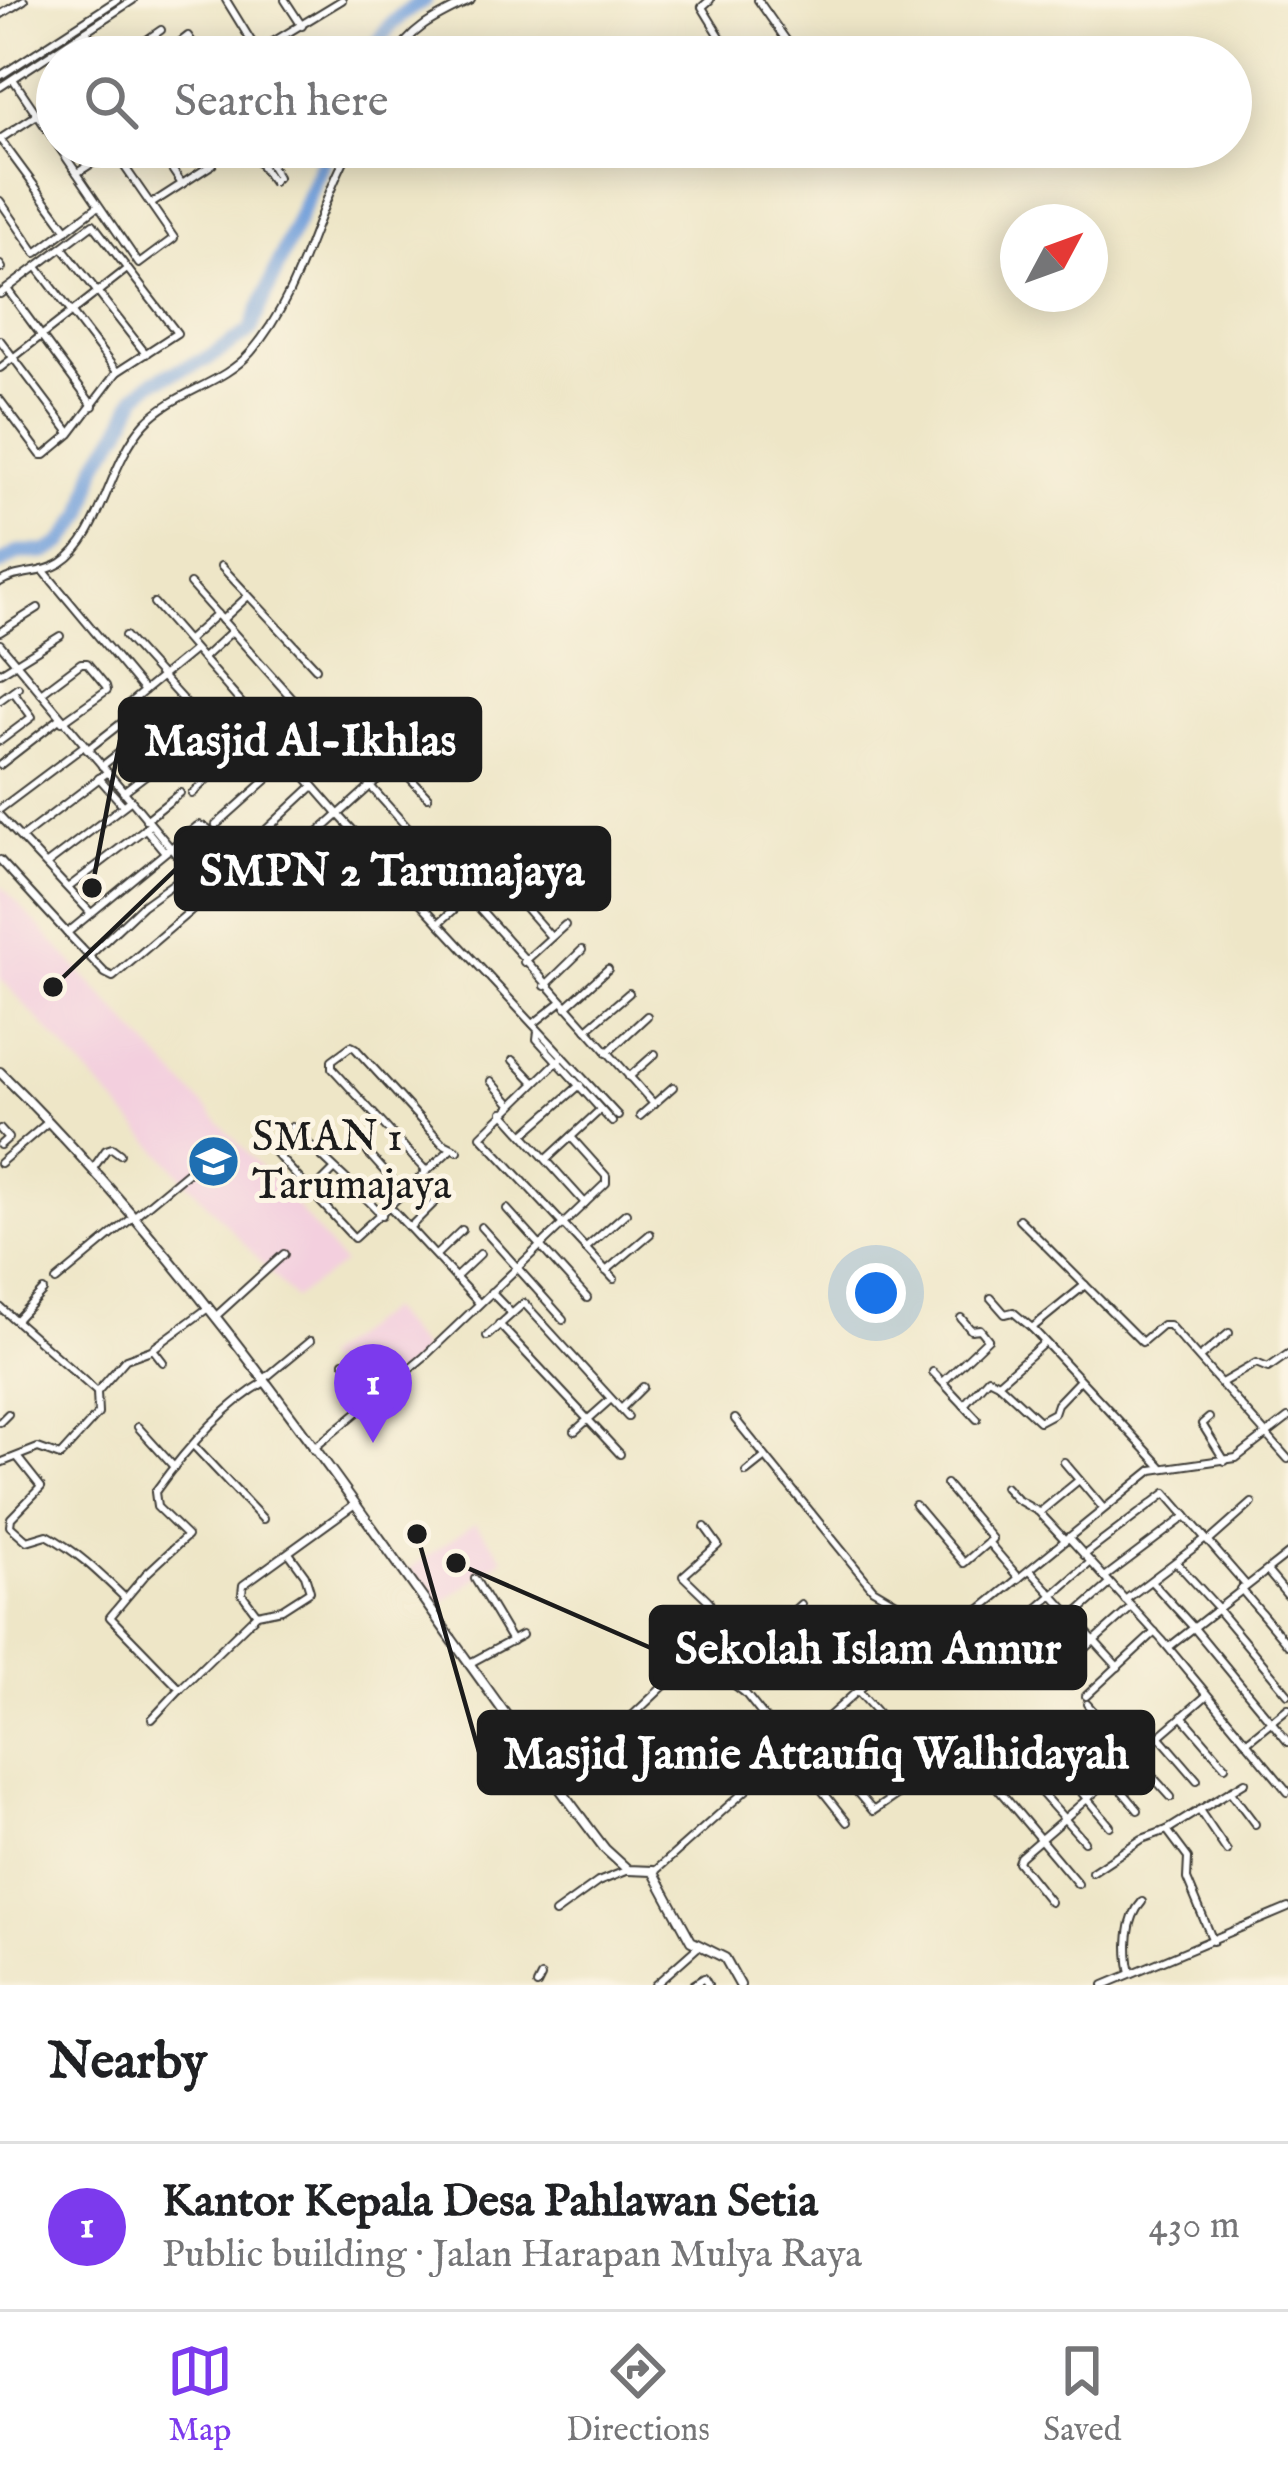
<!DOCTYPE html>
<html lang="en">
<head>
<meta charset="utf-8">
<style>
  :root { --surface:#fff; --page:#f2f2f2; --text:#202124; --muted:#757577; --line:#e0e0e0; --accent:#7c3aed }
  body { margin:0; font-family:"IM FELL English",serif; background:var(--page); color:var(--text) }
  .compass { position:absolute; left:1000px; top:204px; width:108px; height:108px; border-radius:50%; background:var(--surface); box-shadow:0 6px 30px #0003; rotate:49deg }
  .you { position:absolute; left:876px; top:1293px; width:42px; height:42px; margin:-30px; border:9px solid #fff; border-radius:50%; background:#1a73e8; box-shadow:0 0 0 18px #1a73e833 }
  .badge { display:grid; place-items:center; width:78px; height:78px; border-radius:50%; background:var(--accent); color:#fff; font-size:39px; font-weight:700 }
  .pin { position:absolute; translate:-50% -99px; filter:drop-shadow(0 3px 6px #0008) }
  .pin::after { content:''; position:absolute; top:63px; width:42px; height:36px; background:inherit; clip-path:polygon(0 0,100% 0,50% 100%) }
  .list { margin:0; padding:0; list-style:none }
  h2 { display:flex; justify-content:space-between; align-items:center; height:156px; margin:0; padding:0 48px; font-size:51px }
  h2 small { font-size:39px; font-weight:400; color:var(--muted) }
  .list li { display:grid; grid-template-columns:78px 1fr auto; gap:36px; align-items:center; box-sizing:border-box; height:168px; padding:0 48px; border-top:3px solid var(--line) }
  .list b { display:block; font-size:45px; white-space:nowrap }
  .list p { margin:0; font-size:39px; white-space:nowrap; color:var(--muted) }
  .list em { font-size:39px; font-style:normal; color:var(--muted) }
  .icon { flex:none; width:66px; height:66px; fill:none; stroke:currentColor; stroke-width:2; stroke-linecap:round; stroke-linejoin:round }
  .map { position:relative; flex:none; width:1288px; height:1985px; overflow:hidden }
  .search { position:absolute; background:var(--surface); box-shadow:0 6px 30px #0003; left:36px; right:36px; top:36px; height:132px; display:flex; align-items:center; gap:30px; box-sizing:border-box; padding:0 42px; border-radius:66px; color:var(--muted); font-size:45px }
  .sheet { height:324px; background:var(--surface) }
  nav { display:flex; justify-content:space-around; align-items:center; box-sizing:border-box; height:168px; border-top:3px solid var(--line); background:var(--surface); font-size:33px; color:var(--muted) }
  nav a { display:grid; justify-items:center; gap:6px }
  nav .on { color:var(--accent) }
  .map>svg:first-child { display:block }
  .built { fill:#f3cfde }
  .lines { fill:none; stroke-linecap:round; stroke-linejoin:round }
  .river { stroke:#719fda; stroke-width:15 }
  .minor-casing { stroke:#3c3a36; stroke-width:10 }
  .tertiary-casing { stroke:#3c3a36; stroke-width:12 }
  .minor { stroke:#fff; stroke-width:6 }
  .tertiary { stroke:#fff; stroke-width:8 }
  .labels { text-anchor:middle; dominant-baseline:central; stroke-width:10; stroke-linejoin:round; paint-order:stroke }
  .poi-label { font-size:42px; fill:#1c1c1c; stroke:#fcf5e5; text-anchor:start }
  .leader { fill:none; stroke:#1c1c1c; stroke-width:4.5 }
  .callout-dot { fill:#1c1c1c; stroke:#fcf5e5; stroke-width:4.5 }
  .callout { fill:#1c1c1c; stroke:#1c1c1c; stroke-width:4.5 }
  .callout-label { font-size:45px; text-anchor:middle; font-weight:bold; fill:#fff }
</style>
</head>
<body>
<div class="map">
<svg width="1288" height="1985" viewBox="0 0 1288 1985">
  <rect width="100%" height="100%" fill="#fcf5e5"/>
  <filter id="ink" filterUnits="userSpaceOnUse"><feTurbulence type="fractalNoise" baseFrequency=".00833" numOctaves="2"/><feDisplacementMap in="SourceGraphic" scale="24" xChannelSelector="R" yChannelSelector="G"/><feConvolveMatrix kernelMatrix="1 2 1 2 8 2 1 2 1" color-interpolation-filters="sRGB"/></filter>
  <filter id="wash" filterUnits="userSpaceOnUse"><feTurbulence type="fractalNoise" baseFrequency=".004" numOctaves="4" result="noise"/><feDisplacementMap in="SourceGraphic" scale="48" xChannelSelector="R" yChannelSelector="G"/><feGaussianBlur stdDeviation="2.7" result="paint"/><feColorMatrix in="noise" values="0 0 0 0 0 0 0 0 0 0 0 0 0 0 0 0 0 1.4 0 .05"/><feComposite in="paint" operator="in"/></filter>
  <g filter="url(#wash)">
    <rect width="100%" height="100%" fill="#eee6c7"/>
    <g class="built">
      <polygon points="0,884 298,1208 343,1264 294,1298 0,978"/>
      <polygon points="388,1309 425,1353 359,1407 321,1358"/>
      <polygon points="475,1523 504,1558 437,1607 409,1569"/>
    </g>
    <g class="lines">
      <g class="river">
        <path d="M370 57C384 29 398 15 425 0"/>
        <polyline points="0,564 19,552 46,552 62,543 84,514 97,464 120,431 137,395 154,381 209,358 250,331 329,147"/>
      </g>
    </g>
  </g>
  <g filter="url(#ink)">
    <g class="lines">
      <defs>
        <g id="minor">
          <polyline points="226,0 261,57"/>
          <polyline points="285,0 302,26"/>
          <polyline points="710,0 702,7 729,51"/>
          <polyline points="758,0 798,57"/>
          <polyline points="0,15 24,0"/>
          <polyline points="86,31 103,57"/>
          <polyline points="138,47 144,57"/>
          <polyline points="122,57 161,30"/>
          <polyline points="189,57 179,43 188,36 202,57"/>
          <polyline points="248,57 342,0"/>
          <polyline points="308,57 323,47"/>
          <path d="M396 57C410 27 442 15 471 0"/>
          <polyline points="0,76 117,0"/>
          <polyline points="13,79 57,144"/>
          <polyline points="0,87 133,0"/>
          <polyline points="0,139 67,230"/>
          <polyline points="0,139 57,102"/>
          <polyline points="59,147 139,264 174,238 111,147"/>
          <polyline points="157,147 182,184"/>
          <polyline points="248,147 273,182 278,177 259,147"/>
          <polyline points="77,173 117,147"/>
          <polyline points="0,201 36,253 98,206"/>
          <polyline points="151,204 213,164 201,147"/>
          <polyline points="63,248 146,354"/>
          <polyline points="0,265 2,268"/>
          <polyline points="37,267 117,372"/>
          <polyline points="7,289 93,406"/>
          <polyline points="0,294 93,224 177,333 117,372 70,434 45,455 41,455 0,400"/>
          <polyline points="0,340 70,433"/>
          <polyline points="0,368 127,269"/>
          <polyline points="221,566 316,668"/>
          <polyline points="43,570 144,691"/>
          <path d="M0 582C19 570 42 575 61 563 102 537 108 463 145 423 175 391 222 385 251 352 302 293 314 214 351 147"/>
          <polyline points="190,584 654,1104"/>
          <polyline points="154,603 337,813 618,1116"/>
          <polyline points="222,620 248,596"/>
          <polyline points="0,632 38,608"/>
          <polyline points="125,636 190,708"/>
          <polyline points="188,640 217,614"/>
          <path d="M0 644C66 723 134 802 199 883L210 882 232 862 207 828 199 825 196 827 171 848 167 851 67 933 0 860"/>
          <polyline points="203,658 231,632"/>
          <polyline points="0,673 60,636"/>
          <polyline points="41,693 81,663 87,663 106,686 107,690 62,722"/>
          <polyline points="135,699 205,780"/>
          <polyline points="0,700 18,687"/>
          <polyline points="127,705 194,650"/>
          <polyline points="0,741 32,717 13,691"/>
          <polyline points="87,750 124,721"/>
          <polyline points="0,765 58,720"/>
          <polyline points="102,766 138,738 160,764 123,792"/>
          <polyline points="168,767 182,754"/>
          <polyline points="99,778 123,805"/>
          <polyline points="192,794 219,767"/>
          <polyline points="0,809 84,746"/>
          <polyline points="0,816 90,912"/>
          <polyline points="146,820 180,793"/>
          <polyline points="216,825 319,733"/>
          <polyline points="145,828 165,852"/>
          <polyline points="265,831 331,902 340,899 381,861"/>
          <polyline points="22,837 105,774"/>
          <polyline points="310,840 353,888"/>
          <polyline points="238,856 313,786"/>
          <polyline points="290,858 396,763 428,797"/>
          <polyline points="47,864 130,801"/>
          <polyline points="495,873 551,937"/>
          <polyline points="69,887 150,825"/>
          <polyline points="439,923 507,862"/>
          <polyline points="67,933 105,973 113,977 201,902 201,895 190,880 181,878 142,906 89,956"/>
          <polyline points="524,962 565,925"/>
          <polyline points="545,986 582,950"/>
          <polyline points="566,1007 608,969"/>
          <polyline points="533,1024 561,1002"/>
          <polyline points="587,1029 629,993"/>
          <polyline points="538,1031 537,1039 612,1122"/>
          <polyline points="607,1053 647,1016"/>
          <polyline points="563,1056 481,1136 614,1279"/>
          <polyline points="513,1060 534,1082"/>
          <polyline points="629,1077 655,1054"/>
          <polyline points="491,1081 511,1104"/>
          <polyline points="503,1112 585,1203"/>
          <polyline points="640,1116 673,1087"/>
          <path d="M292 1127C322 1159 353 1183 382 1215"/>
          <polyline points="0,1129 8,1138 0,1145"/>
          <polyline points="255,1131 354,1238 450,1150"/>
          <polyline points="524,1134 580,1085"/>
          <polyline points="368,1153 404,1193"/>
          <polyline points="548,1158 600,1110"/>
          <polyline points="0,1163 47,1123"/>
          <polyline points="94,1167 106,1150 112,1148 120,1154"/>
          <polyline points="426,1171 332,1068 332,1060 351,1046 355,1048 442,1143 458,1151"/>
          <polyline points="311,1193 333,1171"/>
          <polyline points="390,1207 479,1303"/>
          <polyline points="507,1209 587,1298"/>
          <polyline points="1019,1219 1142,1342 1162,1325 1169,1325 1288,1459"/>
          <polyline points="410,1227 436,1201"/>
          <polyline points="481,1227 563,1319"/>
          <polyline points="585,1249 626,1213"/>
          <polyline points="436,1255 462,1230"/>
          <polyline points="606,1271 650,1234"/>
          <polyline points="457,1276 480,1254"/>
          <polyline points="56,1281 213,1151"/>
          <polyline points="491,1292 511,1313"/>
          <polyline points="991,1298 1005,1314 1013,1312 1032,1328 1161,1466"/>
          <polyline points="0,1307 97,1392"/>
          <polyline points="215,1317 284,1254"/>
          <polyline points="16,1320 43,1291"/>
          <polyline points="499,1324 620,1454"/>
          <polyline points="1032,1328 1085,1285"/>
          <polyline points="487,1336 524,1303 628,1417"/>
          <polyline points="1044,1343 998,1383 1039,1421 1054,1413 1057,1404 1079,1381"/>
          <polyline points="153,1349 163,1362"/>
          <polyline points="1199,1358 1229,1333"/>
          <polyline points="344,1362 373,1398"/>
          <polyline points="933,1372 964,1405 988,1378 998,1383"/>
          <polyline points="263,1380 310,1341"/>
          <path d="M265 1382C223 1406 183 1453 155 1492L157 1507 187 1536 146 1574 110 1617 180 1689 257 1614 242 1594 243 1585 355 1504"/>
          <polyline points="943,1382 988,1339 980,1329 971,1330 961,1318"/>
          <polyline points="1223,1382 1256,1363 1268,1368 1288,1354"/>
          <polyline points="964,1405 977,1419"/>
          <polyline points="621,1409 643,1387"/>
          <polyline points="1209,1418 1202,1424 1225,1461"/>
          <polyline points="735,1419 873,1589 895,1602 930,1645"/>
          <polyline points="0,1422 8,1414"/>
          <polyline points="138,1427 174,1467"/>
          <polyline points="575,1431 611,1399"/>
          <polyline points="194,1446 263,1519"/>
          <polyline points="313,1449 424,1357 606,1183 606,1176 571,1137"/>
          <path d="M18 1458 41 1487 11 1518 10 1526 27 1541 47 1535C78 1552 99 1573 124 1597"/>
          <polyline points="1064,1462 1103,1508"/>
          <polyline points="0,1463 38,1448 60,1456 98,1414 97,1392 126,1359 151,1350 208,1308"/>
          <polyline points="746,1472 765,1457"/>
          <polyline points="1005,1487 1016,1499 1039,1512 1065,1540"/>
          <polyline points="915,1505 964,1563 992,1539 946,1484"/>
          <polyline points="1040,1512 1079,1480"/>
          <polyline points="705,1527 718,1545 683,1576 708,1600 723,1634"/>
          <polyline points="1068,1537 1162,1640 1288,1792"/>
          <polyline points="988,1542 1019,1578"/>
          <polyline points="1208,1542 1252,1503"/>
          <polyline points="1084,1555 1166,1493 1246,1585"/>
          <polyline points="1176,1562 1218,1608"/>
          <polyline points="1030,1570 1118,1667"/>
          <polyline points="1267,1571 1288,1596"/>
          <polyline points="1105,1577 1186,1516"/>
          <polyline points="475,1579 512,1641"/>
          <polyline points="1151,1581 1194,1628 1288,1742"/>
          <polyline points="1241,1589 1288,1645"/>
          <polyline points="1125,1600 1204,1540"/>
          <polyline points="1217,1609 1288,1694"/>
          <polyline points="979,1611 1019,1655"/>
          <polyline points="257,1614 282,1609 310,1591 305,1575 289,1553"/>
          <polyline points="778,1625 801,1604"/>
          <polyline points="1018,1625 1091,1562"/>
          <polyline points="955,1630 997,1675"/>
          <polyline points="1169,1647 1288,1554"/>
          <polyline points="1036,1649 1110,1584"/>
          <polyline points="702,1652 723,1676 745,1693 847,1822"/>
          <polyline points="897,1659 912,1676"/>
          <polyline points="470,1663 522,1635"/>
          <polyline points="1059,1672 1132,1607"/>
          <polyline points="1086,1696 1155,1632"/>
          <polyline points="1087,1704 1171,1797"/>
          <polyline points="1182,1716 1225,1766"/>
          <polyline points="152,1719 180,1689"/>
          <polyline points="1065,1722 1138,1810"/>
          <polyline points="809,1736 873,1811 923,1777 929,1770 858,1691"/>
          <polyline points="1160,1737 1197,1780"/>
          <polyline points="1246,1742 1288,1708"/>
          <polyline points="1040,1743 1110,1826"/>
          <polyline points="1014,1762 1084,1841"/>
          <polyline points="929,1770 951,1732 958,1734 983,1762 1003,1748"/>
          <polyline points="993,1783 1078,1884"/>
          <polyline points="558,1786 687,1664 752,1611 770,1627 778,1625 820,1660 839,1660 863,1686"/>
          <polyline points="1230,1791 1255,1824"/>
          <polyline points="1199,1810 1227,1851"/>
          <polyline points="654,1872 888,1664 950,1634 1152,1470 1236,1458 1288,1418"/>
          <polyline points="1092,1872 1142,1839 1167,1830"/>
          <polyline points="1050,1902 1018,1862 1020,1857 1206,1696"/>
          <polyline points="555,1913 598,1882 628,1870"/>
          <polyline points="1213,1941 1187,1879 1188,1858 1167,1830 1245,1782"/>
          <path d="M1131 1973C1126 1951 1126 1919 1142 1902"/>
          <polyline points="537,1985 541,1977"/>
          <polyline points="655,1985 699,1946"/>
          <polyline points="693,1985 704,1978 708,1985"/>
          <polyline points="1104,1985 1288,1908"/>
        </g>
        <path id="tertiary" d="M0 1072C234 1303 406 1588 605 1849L628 1870 653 1871 691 1941 725 1958 740 1985"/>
      </defs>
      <use href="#minor" class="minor-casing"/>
      <use href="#tertiary" class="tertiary-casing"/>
      <use href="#minor" class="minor"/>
      <use href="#tertiary" class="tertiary"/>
    </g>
  </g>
  <defs>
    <symbol id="school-disc" viewBox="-11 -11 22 22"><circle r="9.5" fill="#1f6fb2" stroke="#fcf5e5"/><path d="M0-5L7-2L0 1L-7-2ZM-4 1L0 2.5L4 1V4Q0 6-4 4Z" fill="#fff"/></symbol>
  </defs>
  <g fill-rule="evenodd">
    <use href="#school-disc" x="184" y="1132" width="59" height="59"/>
  </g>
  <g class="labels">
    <g class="poi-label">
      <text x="252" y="1138">SMAN 1<tspan x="252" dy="48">Tarumajaya</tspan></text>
    </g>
  </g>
  <path class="leader" d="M92 888L120 740M53 987L176 869M456 1563L651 1648M417 1534L479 1752"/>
  <g class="callout-dot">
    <circle cx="92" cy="888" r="12"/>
    <circle cx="53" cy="987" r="12"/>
    <circle cx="456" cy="1563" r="12"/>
    <circle cx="417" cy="1534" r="12"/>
  </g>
  <g class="callout">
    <rect x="120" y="699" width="360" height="81" rx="12"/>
    <rect x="176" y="828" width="433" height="81" rx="12"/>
    <rect x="651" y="1607" width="434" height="81" rx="12"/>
    <rect x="479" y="1712" width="674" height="81" rx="12"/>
  </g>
  <g class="callout-label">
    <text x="300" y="755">Masjid Al-Ikhlas</text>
    <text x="392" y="885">SMPN 2 Tarumajaya</text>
    <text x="868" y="1663">Sekolah Islam Annur</text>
    <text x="816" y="1768">Masjid Jamie Attaufiq Walhidayah</text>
  </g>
</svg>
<svg class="compass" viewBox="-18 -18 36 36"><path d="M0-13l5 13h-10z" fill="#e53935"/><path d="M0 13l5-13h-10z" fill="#757577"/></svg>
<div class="you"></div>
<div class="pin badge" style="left:373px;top:1443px">1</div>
<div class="search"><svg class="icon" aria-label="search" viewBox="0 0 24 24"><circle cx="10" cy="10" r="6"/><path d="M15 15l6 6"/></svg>Search here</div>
</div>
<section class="sheet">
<h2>Nearby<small></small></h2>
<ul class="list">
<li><span class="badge">1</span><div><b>Kantor Kepala Desa Pahlawan Setia</b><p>Public building · Jalan Harapan Mulya Raya</p></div><em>430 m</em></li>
</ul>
</section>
<nav>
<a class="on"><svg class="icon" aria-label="map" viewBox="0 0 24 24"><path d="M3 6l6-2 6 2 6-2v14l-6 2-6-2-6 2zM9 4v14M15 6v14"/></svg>Map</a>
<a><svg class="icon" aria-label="directions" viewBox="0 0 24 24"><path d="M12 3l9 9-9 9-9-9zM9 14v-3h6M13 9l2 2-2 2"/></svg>Directions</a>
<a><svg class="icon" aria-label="saved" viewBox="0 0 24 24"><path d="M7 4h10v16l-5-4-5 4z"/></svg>Saved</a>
</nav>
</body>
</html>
